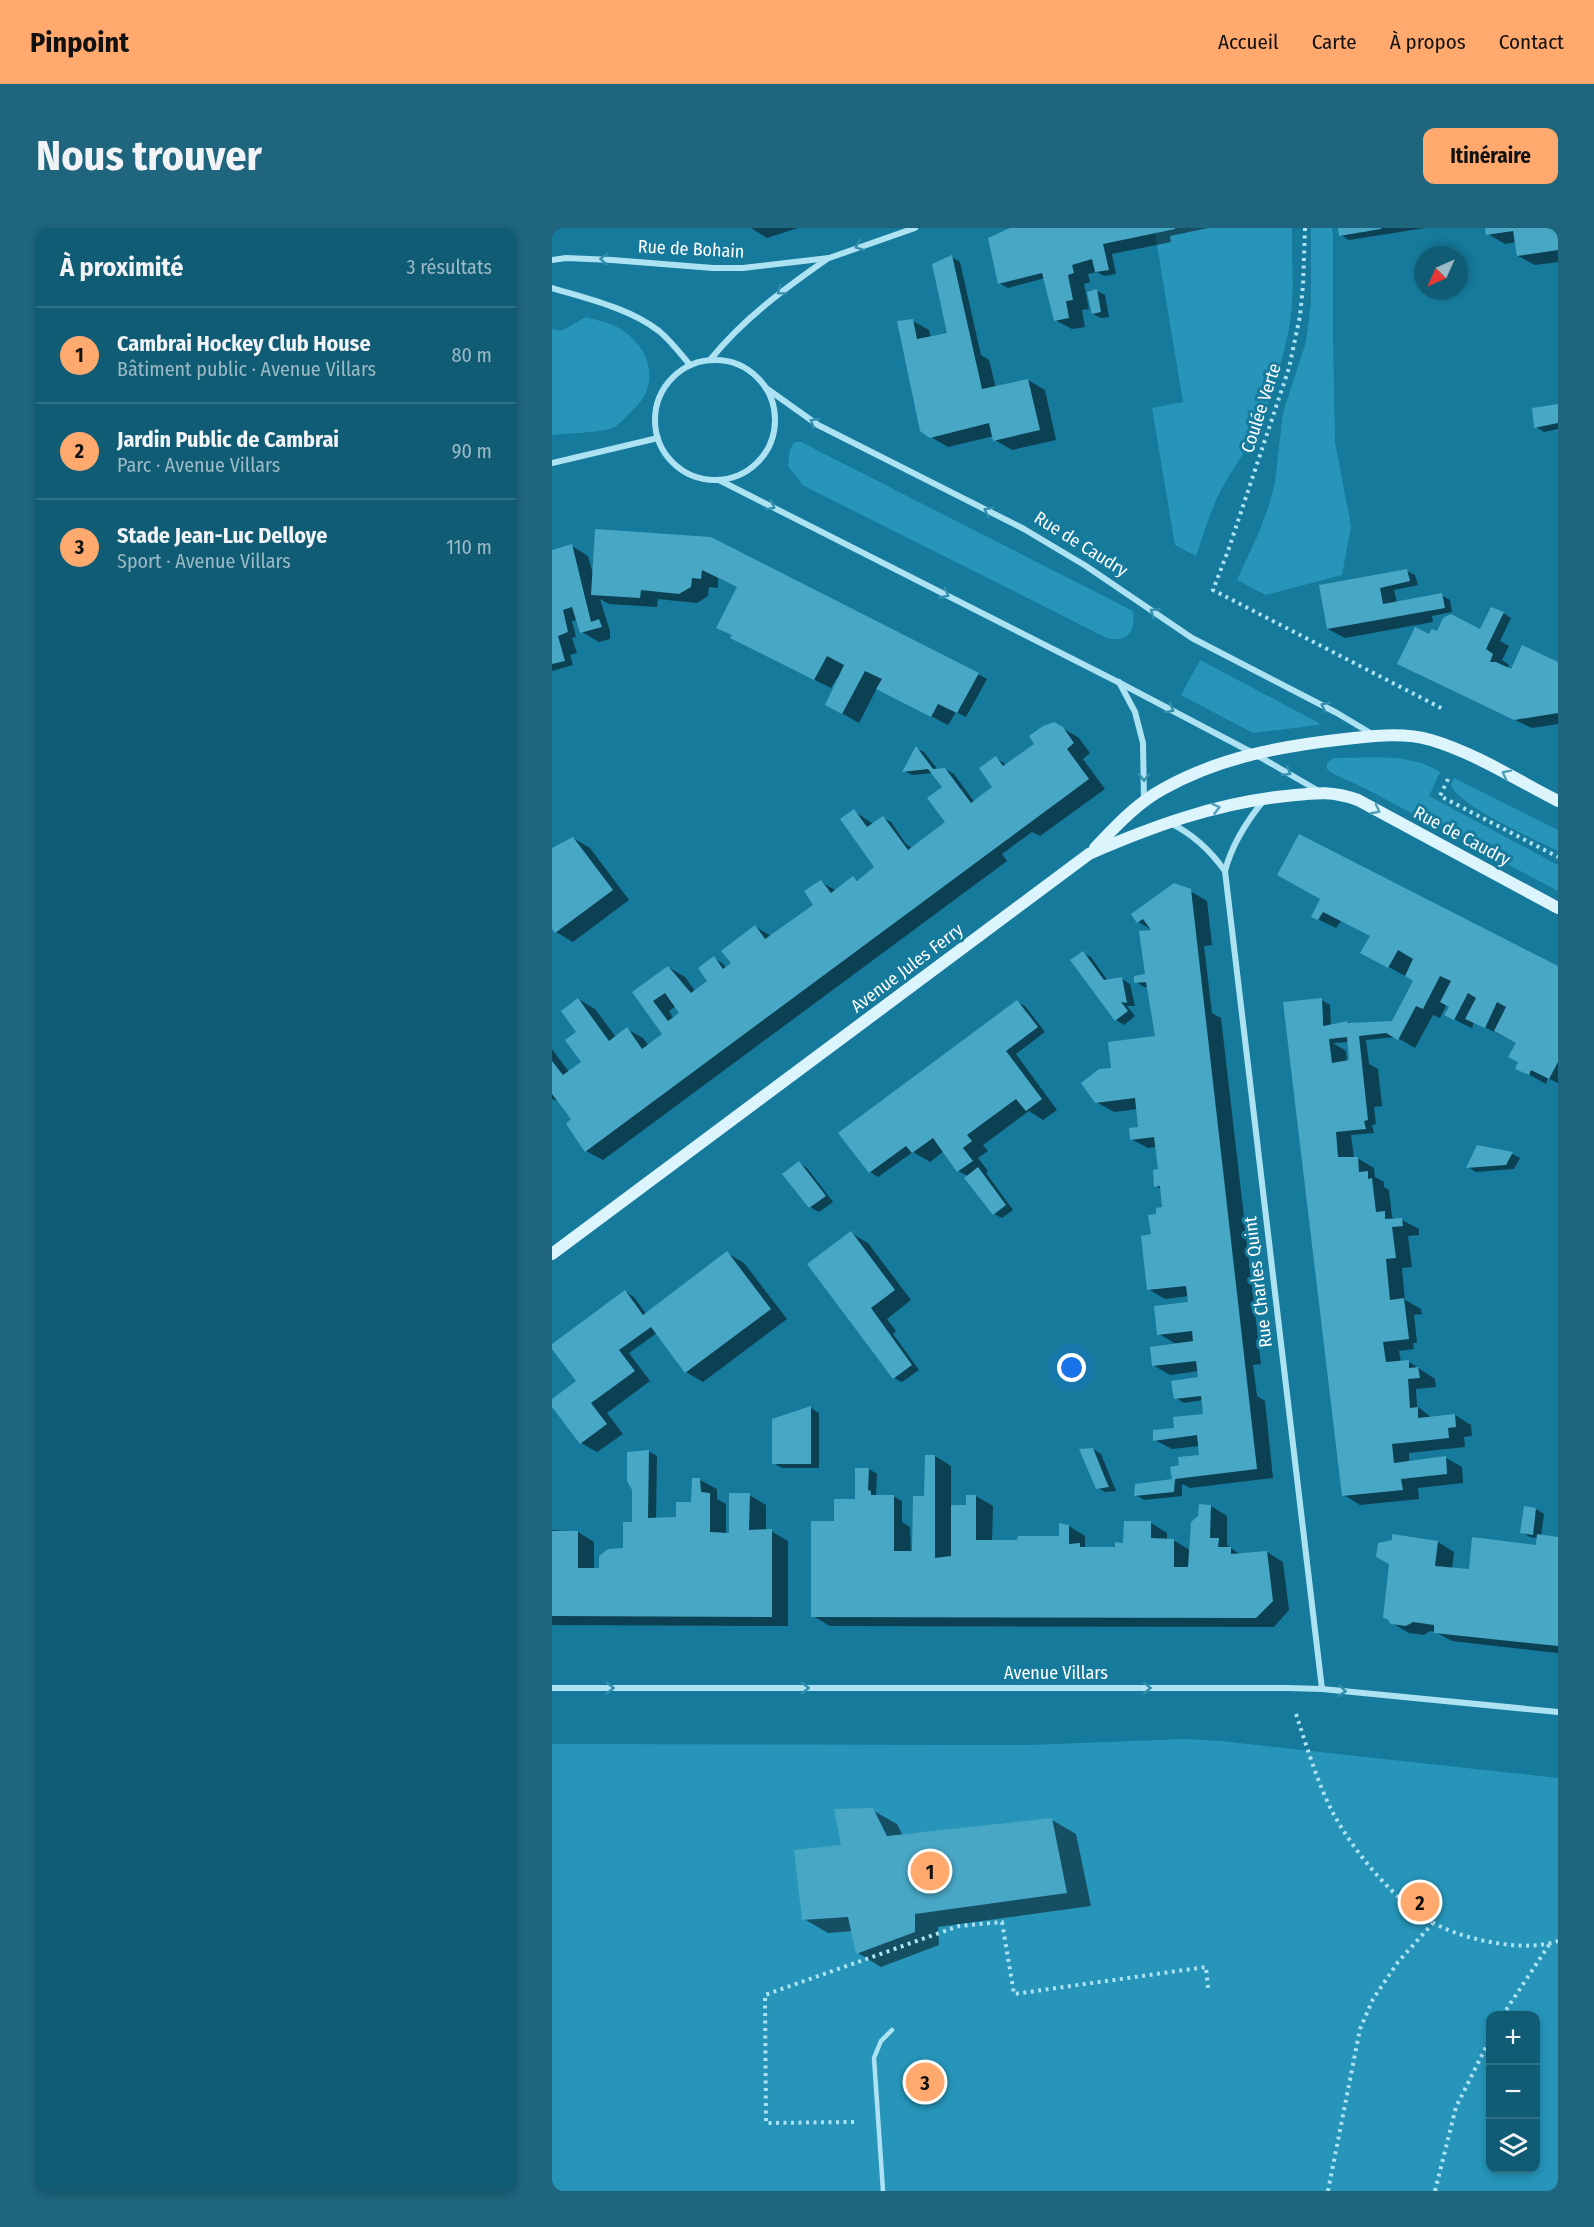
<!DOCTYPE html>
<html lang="fr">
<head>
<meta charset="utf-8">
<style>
  :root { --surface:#105c75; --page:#1e657d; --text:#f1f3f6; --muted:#9cbac5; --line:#307187; --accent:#ffa96e }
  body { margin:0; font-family:"Fira Sans Condensed",sans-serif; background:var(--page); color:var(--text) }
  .controls { position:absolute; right:18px; bottom:18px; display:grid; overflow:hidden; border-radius:12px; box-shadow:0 3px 9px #0003 }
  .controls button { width:54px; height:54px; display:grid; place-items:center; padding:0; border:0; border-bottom:2px solid var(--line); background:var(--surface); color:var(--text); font:30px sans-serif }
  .compass { position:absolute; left:862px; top:18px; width:54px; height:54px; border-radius:50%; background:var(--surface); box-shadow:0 3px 9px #0003; rotate:225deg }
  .you { position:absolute; left:520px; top:1140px; width:21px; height:21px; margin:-15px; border:4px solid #fff; border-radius:50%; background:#1a73e8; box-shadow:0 0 0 9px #1a73e833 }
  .badge { display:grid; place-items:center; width:39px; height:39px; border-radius:50%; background:var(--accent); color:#111; font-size:20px; font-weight:700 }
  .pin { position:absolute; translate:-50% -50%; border:3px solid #fff; box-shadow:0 2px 6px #0006 }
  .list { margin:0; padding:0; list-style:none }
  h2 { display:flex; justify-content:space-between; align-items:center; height:78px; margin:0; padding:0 24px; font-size:26px }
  h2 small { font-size:20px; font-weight:400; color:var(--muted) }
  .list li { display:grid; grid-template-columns:39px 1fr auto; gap:18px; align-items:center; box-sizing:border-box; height:96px; padding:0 24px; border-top:2px solid var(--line) }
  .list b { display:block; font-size:22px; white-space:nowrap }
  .list p { margin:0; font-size:20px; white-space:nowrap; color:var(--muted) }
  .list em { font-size:20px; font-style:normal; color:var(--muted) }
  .icon { flex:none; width:33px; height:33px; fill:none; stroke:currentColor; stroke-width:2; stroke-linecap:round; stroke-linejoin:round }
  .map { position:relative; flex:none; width:1006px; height:1963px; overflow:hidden; border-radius:12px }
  header { display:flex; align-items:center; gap:36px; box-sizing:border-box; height:84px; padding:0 30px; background:var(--accent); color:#111 }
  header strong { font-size:28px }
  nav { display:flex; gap:33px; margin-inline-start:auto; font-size:21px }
  .intro { display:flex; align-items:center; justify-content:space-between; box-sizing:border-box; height:144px; padding:0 36px }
  h1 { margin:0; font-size:42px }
  .button { padding:15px 27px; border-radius:12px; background:var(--accent); color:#111; font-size:21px; font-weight:700 }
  main { display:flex; gap:36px; padding:0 36px }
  aside { flex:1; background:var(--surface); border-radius:12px; box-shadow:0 3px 9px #0003 }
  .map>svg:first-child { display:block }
  .green { fill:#2695b9; fill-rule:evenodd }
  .shadow { fill:#0007; fill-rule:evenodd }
  .building { fill:#48a7c5; fill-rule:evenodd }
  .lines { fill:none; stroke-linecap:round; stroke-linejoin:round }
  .path { stroke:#ade2f3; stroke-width:4; stroke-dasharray:3 4.5; stroke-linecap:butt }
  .service { stroke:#ade2f3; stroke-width:4.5 }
  .minor { stroke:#ade2f3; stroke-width:6 }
  .secondary { stroke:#dcf4fc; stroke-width:12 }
  .oneway { stroke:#348fad }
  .oneway2 { stroke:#519fb9 }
  .labels { text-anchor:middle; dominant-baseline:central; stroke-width:6; stroke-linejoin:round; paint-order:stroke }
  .street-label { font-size:18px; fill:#fff; stroke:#167a9c }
</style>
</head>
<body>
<header>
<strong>Pinpoint</strong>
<nav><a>Accueil</a><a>Carte</a><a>À propos</a><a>Contact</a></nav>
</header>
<div class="intro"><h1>Nous trouver</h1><a class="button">Itinéraire</a></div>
<main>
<aside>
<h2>À proximité<small>3 résultats</small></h2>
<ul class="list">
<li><span class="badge">1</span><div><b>Cambrai Hockey Club House</b><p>Bâtiment public · Avenue Villars</p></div><em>80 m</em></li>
<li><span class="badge">2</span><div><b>Jardin Public de Cambrai</b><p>Parc · Avenue Villars</p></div><em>90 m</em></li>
<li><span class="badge">3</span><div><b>Stade Jean-Luc Delloye</b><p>Sport · Avenue Villars</p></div><em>110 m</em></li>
</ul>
</aside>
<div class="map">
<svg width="1006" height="1963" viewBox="0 0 1006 1963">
  <rect width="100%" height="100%" fill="#167a9c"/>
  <g class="green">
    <path d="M628 0H740C739 35 744 70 736 105 730 135 717 178 703 205 692 228 676 246 666 268 657 287 651 308 644 328L623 317 600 180 631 174 603 5Z"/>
    <polygon points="759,0 780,0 781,7 781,108 783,214 799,298 790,347 714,367 685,352 708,302 718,274 723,254 731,185 754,114 759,75"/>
    <path d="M34 89C42 92 53 93 61 97 93 112 112 150 84 179 77 185 68 197 60 200 45 205 16 205 0 207V101L9 103Z"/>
    <path d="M243 214H249L581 383C584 403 575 415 555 410L262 263 251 257 236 238 238 221Z"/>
    <polygon points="648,432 767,495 767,497 701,505 629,467"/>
    <path d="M782 530C818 530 856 524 888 544L877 568 1006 637V663L816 562 780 545 775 541V535Z"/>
    <path d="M902 550 1006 602V623C984 612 905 577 899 557Z"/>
    <path d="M633 1511 668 1513 1006 1550V1963H0V1516L476 1517ZM939 1788H984V1940H939Z"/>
  </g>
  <g class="shadow">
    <polygon points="199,0 246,0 215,10"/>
    <polygon points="462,0 656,0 618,8 619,14 560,26 564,46 552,48 545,44 536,46 538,54 532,56 537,81 530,82 533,99 520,101 503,92 493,50 456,60 447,55"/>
    <polygon points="788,0 873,0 797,12 789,7"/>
    <polygon points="935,0 1006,0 1006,34 983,37 966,28 964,14 953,16 936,6"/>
    <polygon points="400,29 408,34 429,127 437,132 444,160 476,152 493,162 504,212 460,222 443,212 442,208 396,219 379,209 361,93 377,102 379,110 397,106"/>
    <polygon points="545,63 553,67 557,89 549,90 541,86"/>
    <polygon points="1006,177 1006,201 992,204 984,199 981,181"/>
    <polygon points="45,303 407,436 435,451 414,489 404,484 396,497 325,460 307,495 275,477 287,451 285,450 279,460 197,419 186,359 166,350 166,360 157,359 156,368 145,375 106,371 105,379 57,376 48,371 58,403 58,411 47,414 30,404 26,392 20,393 24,409 20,410 25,425 18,427 21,437 0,443 0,323 20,318 36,328 41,346"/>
    <polygon points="855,343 863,347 866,357 842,362 845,375 889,367 898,372 900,384 880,388 881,394 793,410 776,401 768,359"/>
    <polygon points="951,385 959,390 948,413 957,418 950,432 957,437 955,441 966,446 970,419 1006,436 1006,496 980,500 864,445 878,408 928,403"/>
    <path d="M502 495 527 510 538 525 531 531 553 561 488 608 480 604 450 626 455 633 51 932 34 923 21 892 8 874 0 871V821L17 844 32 834 26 804V771L43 781 64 809 75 801 91 810 97 818 112 806 82 765 116 739 133 749 143 763 157 753 162 730 170 735 174 740 181 735 204 699 219 708 263 677 269 654 285 663 301 650 307 653 324 640 302 583 321 596 331 590 339 594 354 616 360 620 395 595 396 564 382 545 360 547 352 543 364 520 372 524 386 542 393 541 402 546 423 575 441 561 444 530 455 537 484 516ZM124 778 129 786 122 791 117 783Z"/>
    <path d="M748 608 1006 740V855L996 850 994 856 965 840 968 834 965 815 922 794 920 800 911 796 894 786 899 778 895 776 888 790 881 787 863 820 844 809 814 812 817 836 826 841 830 878 822 879 824 896 820 897 822 905 799 907 802 930H805L822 940 823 949 832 954V959L837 962 840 989 845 992H850L867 1001V1007L856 1008 860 1039 850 1040 853 1072 869 1081 870 1086 862 1087 865 1115H861L862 1121 847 1123 849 1134 856 1133 883 1151 884 1159 864 1161 865 1178 880 1190 903 1187 919 1197 920 1208 912 1209 913 1219 857 1225V1234L894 1230 910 1239 911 1255 866 1260 867 1271 808 1277 792 1267 770 772 778 777 779 798 796 794 800 796 841 794 863 753 827 734 819 708 789 693 784 700 761 689 770 671ZM797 814 798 833 795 834 794 823 781 815Z"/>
    <polygon points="21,610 38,620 77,672 21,714 4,704 0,698 0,622"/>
    <polygon points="638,663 655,673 660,717 652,718 660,785 669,790 709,1136 701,1137 705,1168 713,1173 721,1250 638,1260 630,1256 630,1268 592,1272 584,1267 584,1257 624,1252 621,1250 648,1228 647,1218 620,1221 603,1212 652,1188 651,1172 632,1175 624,1170 647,1150 647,1143 618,1147 601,1137 626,1117 607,1106 638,1076 637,1068 613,1071 596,1061 600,1007 606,988 612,981 609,961 604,958 607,942 604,919 596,920 579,911 587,901 586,881 562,884 544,874 561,841 604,810 596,759 592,759 584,754 594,748 602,703 586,694 582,687"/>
    <polygon points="531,725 539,729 556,753 570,751 578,756 583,778 575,778 583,788 572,797 564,792"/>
    <polygon points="465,774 473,778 493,804 464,826 505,882 491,892 477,883 431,917 436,923 426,930 436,943 434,945 461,982 450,990 442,986 416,948 406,943 392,923 378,934 361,924 326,949 318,944"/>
    <polygon points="926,919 960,926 968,930 962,941 924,944 916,939"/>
    <polygon points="247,935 255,940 281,974 267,984 258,979 232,946"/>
    <polygon points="299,1005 316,1015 359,1072 335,1091 344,1103 341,1106 367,1142 350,1154 342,1150 257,1036"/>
    <polygon points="175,1025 192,1035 235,1091 151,1154 134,1144 105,1105 77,1125 98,1153 55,1185 71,1206 45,1224 29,1215 0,1176 0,1173 26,1154 74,1064 82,1069 94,1086"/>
    <polygon points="259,1180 267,1185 267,1240 230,1240 221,1235"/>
    <polygon points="541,1221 549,1226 564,1263 553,1264 545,1259"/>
    <polygon points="96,1223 105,1228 104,1291 125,1290 141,1276 148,1252 165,1261 165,1271 174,1276 174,1306 178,1307 197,1267 214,1277 214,1303 219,1303 236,1313 236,1398 0,1397 0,1302 26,1304 42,1314 42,1342 48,1342 72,1321 82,1295"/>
    <polygon points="383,1228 399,1238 399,1279 416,1279 424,1268 441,1278 440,1314 509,1310 517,1298 533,1308 533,1321 564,1320 573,1317 599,1295 615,1305 615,1312 621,1312 638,1322 659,1278 675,1288 675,1317 683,1323 689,1327 715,1324 731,1334 737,1382 722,1399 278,1398 261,1388 283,1294 305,1272 317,1241 325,1246 324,1268 341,1268 350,1273 350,1294 358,1299 359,1324 362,1324"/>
    <polygon points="973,1280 984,1281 992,1286 989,1308 1006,1310 1006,1425 900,1413 883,1404 878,1403 872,1407 857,1405 840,1395 886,1314 902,1324 900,1341 913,1343 985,1318 986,1310 978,1309 970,1304"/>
    <polygon points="320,1582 345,1596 351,1608 500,1592 524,1606 539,1678 386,1699 387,1717 329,1739 306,1725 301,1703 276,1705 252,1691 291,1618"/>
  </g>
  <g class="building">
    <polygon points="458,0 623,0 623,1 551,16 557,42 543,44 540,31 520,37 522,45 516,47 521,72 514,73 517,90 502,93 490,45 446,56 436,10"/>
    <polygon points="786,0 829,0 829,1 787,8"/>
    <polygon points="933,0 1006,0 1006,22 965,28 961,3 934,7"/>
    <polygon points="400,27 430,161 476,151 488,202 441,213 437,195 378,210 368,203 345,93 361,91 365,111 395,105 380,36"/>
    <polygon points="545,61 549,84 540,86 535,64"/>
    <polygon points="1006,176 1006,195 982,200 980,180"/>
    <polygon points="43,301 159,309 427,445 405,485 386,476 379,489 324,461 330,451 313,443 290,486 273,477 292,437 275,428 262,452 178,410 180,407 164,400 185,359 150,342 149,351 140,350 139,359 127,366 89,362 88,370 39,367"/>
    <polygon points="20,316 39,394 47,391 50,399 28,405 20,379 11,382 16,404 6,408 13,433 0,436 0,322"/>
    <polygon points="855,341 858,353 828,360 831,376 890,365 893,380 775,401 767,357"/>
    <polygon points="939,379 952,384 934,421 941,426 938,434 944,434 959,441 970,417 1006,434 1006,485 962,492 845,436 863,399 877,406 880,401 885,403 891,390 899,386 928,401"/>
    <path d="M502 494 511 499 522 515 515 521 537 551 33 924 14 896 19 891 0 866V833L11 847 29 834 13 812 24 804 9 783 26 770 57 813 75 799 90 821 110 806 80 764 116 738 139 765 155 753 146 740 162 728 171 741 179 735 169 723 203 697 213 711 261 677 252 663 261 657 269 652 279 665 301 648 305 653 322 639 288 591 302 581 315 599 331 588 356 622 393 594 375 570 390 559 376 541 350 544 364 518 381 541 393 540 419 575 440 559 427 540 444 528 451 538 482 516 477 508 491 498ZM113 765 127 785 116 793 101 773Z"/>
    <path d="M747 606 1006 738V834L997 851 979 842 977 847 963 841 966 834 956 829 964 815 942 803 954 779 945 774 933 800 913 791 924 770 916 765 902 792 892 787 897 779 888 774 899 753 888 748 871 781 864 778 846 812 834 805 807 808 816 892 812 893 814 901 784 904 786 929H806L807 944 816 943V951L820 950 824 984 833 983V991L850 990 851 998 840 999 844 1030 834 1031 838 1072 852 1070 857 1111 831 1114 834 1134 857 1132V1140L866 1139 868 1150 856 1151 858 1180 866 1179V1190L903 1186 904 1199 896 1200 897 1210 840 1216 842 1235 894 1228 895 1246 849 1251 851 1262 790 1268 731 774 770 770 771 798 797 793 795 795 840 793 861 753 853 748 861 731 846 722 836 740 808 725 818 708 771 684 766 692 759 689 768 671 725 647ZM795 809 797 832 780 835 777 811Z"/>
    <polygon points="21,609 61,662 3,705 0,701 0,620"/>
    <polygon points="622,655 639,661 705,1241 623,1251 622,1264 582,1268 583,1256 620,1251 618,1239 627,1237 626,1229 647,1227 645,1207 601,1213 601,1202 622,1200 621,1189 651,1186 649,1168 622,1171 619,1153 646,1149 644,1133 600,1138 598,1119 641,1113 640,1103 605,1107 602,1078 636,1074 634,1058 595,1062 589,1008 599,1006 596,987 604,986 604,980 610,979 608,958 602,959 601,942 606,941 602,909 578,912 577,900 586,899 583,870 543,875 529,855 547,841 559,840 556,814 603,808 594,754 582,755 582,748 593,746 587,703 599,702 591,691 585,695 579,686"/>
    <polygon points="531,723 552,752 570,749 575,775 569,774 576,783 563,793 518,732"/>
    <polygon points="465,772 486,799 454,823 490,871 474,883 464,871 415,907 420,913 411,920 421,933 405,944 381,910 360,925 354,918 317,945 286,905"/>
    <polygon points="925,917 961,924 954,937 914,940"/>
    <polygon points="247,933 274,968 257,980 230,946"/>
    <polygon points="426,939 454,977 441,987 412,950"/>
    <polygon points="299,1003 343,1062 319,1080 360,1137 341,1151 255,1036"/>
    <polygon points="175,1023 219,1081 133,1145 99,1099 67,1122 83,1143 39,1175 55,1196 28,1216 0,1179 0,1171 24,1153 0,1121 0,1116 73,1062 91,1087"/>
    <polygon points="259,1178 259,1236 220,1236 220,1191"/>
    <polygon points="541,1220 553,1250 557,1259 544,1261 527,1221"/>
    <polygon points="97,1222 96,1290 124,1289 124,1274 139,1274 140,1250 148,1250 149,1264 158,1265 158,1304 177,1305 177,1265 198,1265 197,1302 220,1301 220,1389 0,1388 0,1303 26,1303 26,1340 47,1340 47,1328 56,1321 71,1320 71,1294 80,1294 80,1262 75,1253 75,1224"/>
    <polygon points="373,1227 383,1227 383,1330 399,1328 399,1277 414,1277 414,1267 424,1267 424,1312 465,1312 466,1308 507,1308 507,1295 517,1297 517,1316 528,1315 528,1319 563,1319 563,1314 571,1315 572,1293 599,1293 599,1310 622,1311 622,1339 636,1339 639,1294 646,1288 647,1276 659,1277 658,1310 667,1310 666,1319 679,1319 679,1326 715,1323 721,1373 704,1390 259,1389 259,1293 282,1293 282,1271 303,1271 303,1240 317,1240 316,1262 319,1263 319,1267 342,1267 342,1323 360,1323 361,1268 372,1268"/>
    <polygon points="972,1278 984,1280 981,1307 968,1305"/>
    <polygon points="840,1306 886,1313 883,1338 917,1341 920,1309 984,1317 985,1306 1006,1309 1006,1418 882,1405 882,1397 861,1394 854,1398 839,1396 835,1391 831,1390 837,1336 824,1329 826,1315 840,1312"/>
    <polygon points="321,1580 335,1608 500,1590 515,1665 363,1686 363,1704 304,1726 296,1689 250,1692 242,1622 289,1617 282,1581"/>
  </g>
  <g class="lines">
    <g class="path">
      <polyline points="753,0 751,58 748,88 737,140 676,323 661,362 893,482"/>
      <polyline points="896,551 888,568 1006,629"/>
      <path d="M744 1486C755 1519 765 1554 781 1585 802 1624 843 1674 882 1695 900 1705 918 1710 938 1714 960 1718 985 1720 1006 1713"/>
      <polyline points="950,1788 997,1717"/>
      <polyline points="302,1894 214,1895 213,1767 407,1698 450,1694 462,1766 654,1739 656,1760"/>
      <polyline points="776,1963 808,1801 821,1771 846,1734 881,1695"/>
      <polyline points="883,1963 904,1879 939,1809"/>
    </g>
    <polyline class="service" points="331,1963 322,1830 329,1813 340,1802"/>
    <g class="minor">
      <polyline points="0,32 14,30 60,32 161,40 191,40 277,30 363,0"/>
      <path d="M0 60C36 71 77 80 107 103 119 113 128 125 138 137"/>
      <circle cx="163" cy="192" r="60"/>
      <path d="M158 132C191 91 232 61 275 31"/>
      <polyline points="214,160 266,197 472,301 534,338 640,410 785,485 820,506"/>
      <polyline points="0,235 106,210"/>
      <polyline points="167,252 566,454 701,525 765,562"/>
      <polyline points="567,454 583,484 591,515 592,573"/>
      <path d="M712 572C694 594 680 616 673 643L770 1461"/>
      <path d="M618 595C641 606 658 622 673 643"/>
      <polyline points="0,1460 736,1460 770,1461 1006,1484"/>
    </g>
    <g class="secondary">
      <path d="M543 620C563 599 585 575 611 561 668 529 730 518 793 511 822 508 851 504 879 512 923 525 965 552 1006 573"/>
      <path d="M0 1026 537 626C601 598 665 575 734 568 762 565 779 562 806 572L1006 680"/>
    </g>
  </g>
  <defs><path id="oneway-chevron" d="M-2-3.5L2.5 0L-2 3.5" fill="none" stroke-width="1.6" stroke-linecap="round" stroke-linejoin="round" transform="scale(1.5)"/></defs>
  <g class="oneway">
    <use href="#oneway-chevron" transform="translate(307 18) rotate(159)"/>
    <use href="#oneway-chevron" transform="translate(52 31) rotate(-178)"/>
    <use href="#oneway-chevron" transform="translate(229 63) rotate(143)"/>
    <use href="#oneway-chevron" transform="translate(262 194) rotate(-149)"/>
    <use href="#oneway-chevron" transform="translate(219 278) rotate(27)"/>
    <use href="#oneway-chevron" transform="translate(436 283) rotate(-153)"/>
    <use href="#oneway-chevron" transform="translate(393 366) rotate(27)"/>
    <use href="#oneway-chevron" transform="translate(602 384) rotate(-146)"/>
    <use href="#oneway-chevron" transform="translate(773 478) rotate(-154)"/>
    <use href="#oneway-chevron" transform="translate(618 481) rotate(29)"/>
    <use href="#oneway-chevron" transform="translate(735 544) rotate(30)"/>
    <use href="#oneway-chevron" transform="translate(592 549) rotate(90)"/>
    <use href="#oneway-chevron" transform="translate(58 1460)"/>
    <use href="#oneway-chevron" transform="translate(253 1460)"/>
    <use href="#oneway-chevron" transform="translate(595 1460)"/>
    <use href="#oneway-chevron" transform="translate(790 1463) rotate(6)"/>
  </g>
  <g class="oneway2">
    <use href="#oneway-chevron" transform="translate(954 546) rotate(-153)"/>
    <use href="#oneway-chevron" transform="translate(664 580) rotate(-15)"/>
    <use href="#oneway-chevron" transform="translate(824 582) rotate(28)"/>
  </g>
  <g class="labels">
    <g class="street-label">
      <text transform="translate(139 21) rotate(3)">Rue de Bohain</text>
      <text transform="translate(709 180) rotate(-72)">Coulée Verte</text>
      <text transform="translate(529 316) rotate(32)">Rue de Caudry</text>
      <text transform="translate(910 608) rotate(28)">Rue de Caudry</text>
      <text transform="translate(355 740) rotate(-37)">Avenue Jules Ferry</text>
      <text transform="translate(706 1054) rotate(-97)">Rue Charles Quint</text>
      <text x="504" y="1445">Avenue Villars</text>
    </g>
  </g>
</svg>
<div class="controls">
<button>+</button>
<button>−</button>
<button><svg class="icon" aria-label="layers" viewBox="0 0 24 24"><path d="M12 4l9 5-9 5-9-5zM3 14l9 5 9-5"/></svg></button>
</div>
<svg class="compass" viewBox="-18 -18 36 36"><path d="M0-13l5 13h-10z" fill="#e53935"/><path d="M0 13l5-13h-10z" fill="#9cbac5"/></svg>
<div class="you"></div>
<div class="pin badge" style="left:378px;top:1643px">1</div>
<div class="pin badge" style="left:868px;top:1674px">2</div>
<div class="pin badge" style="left:373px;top:1854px">3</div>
</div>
</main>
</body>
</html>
